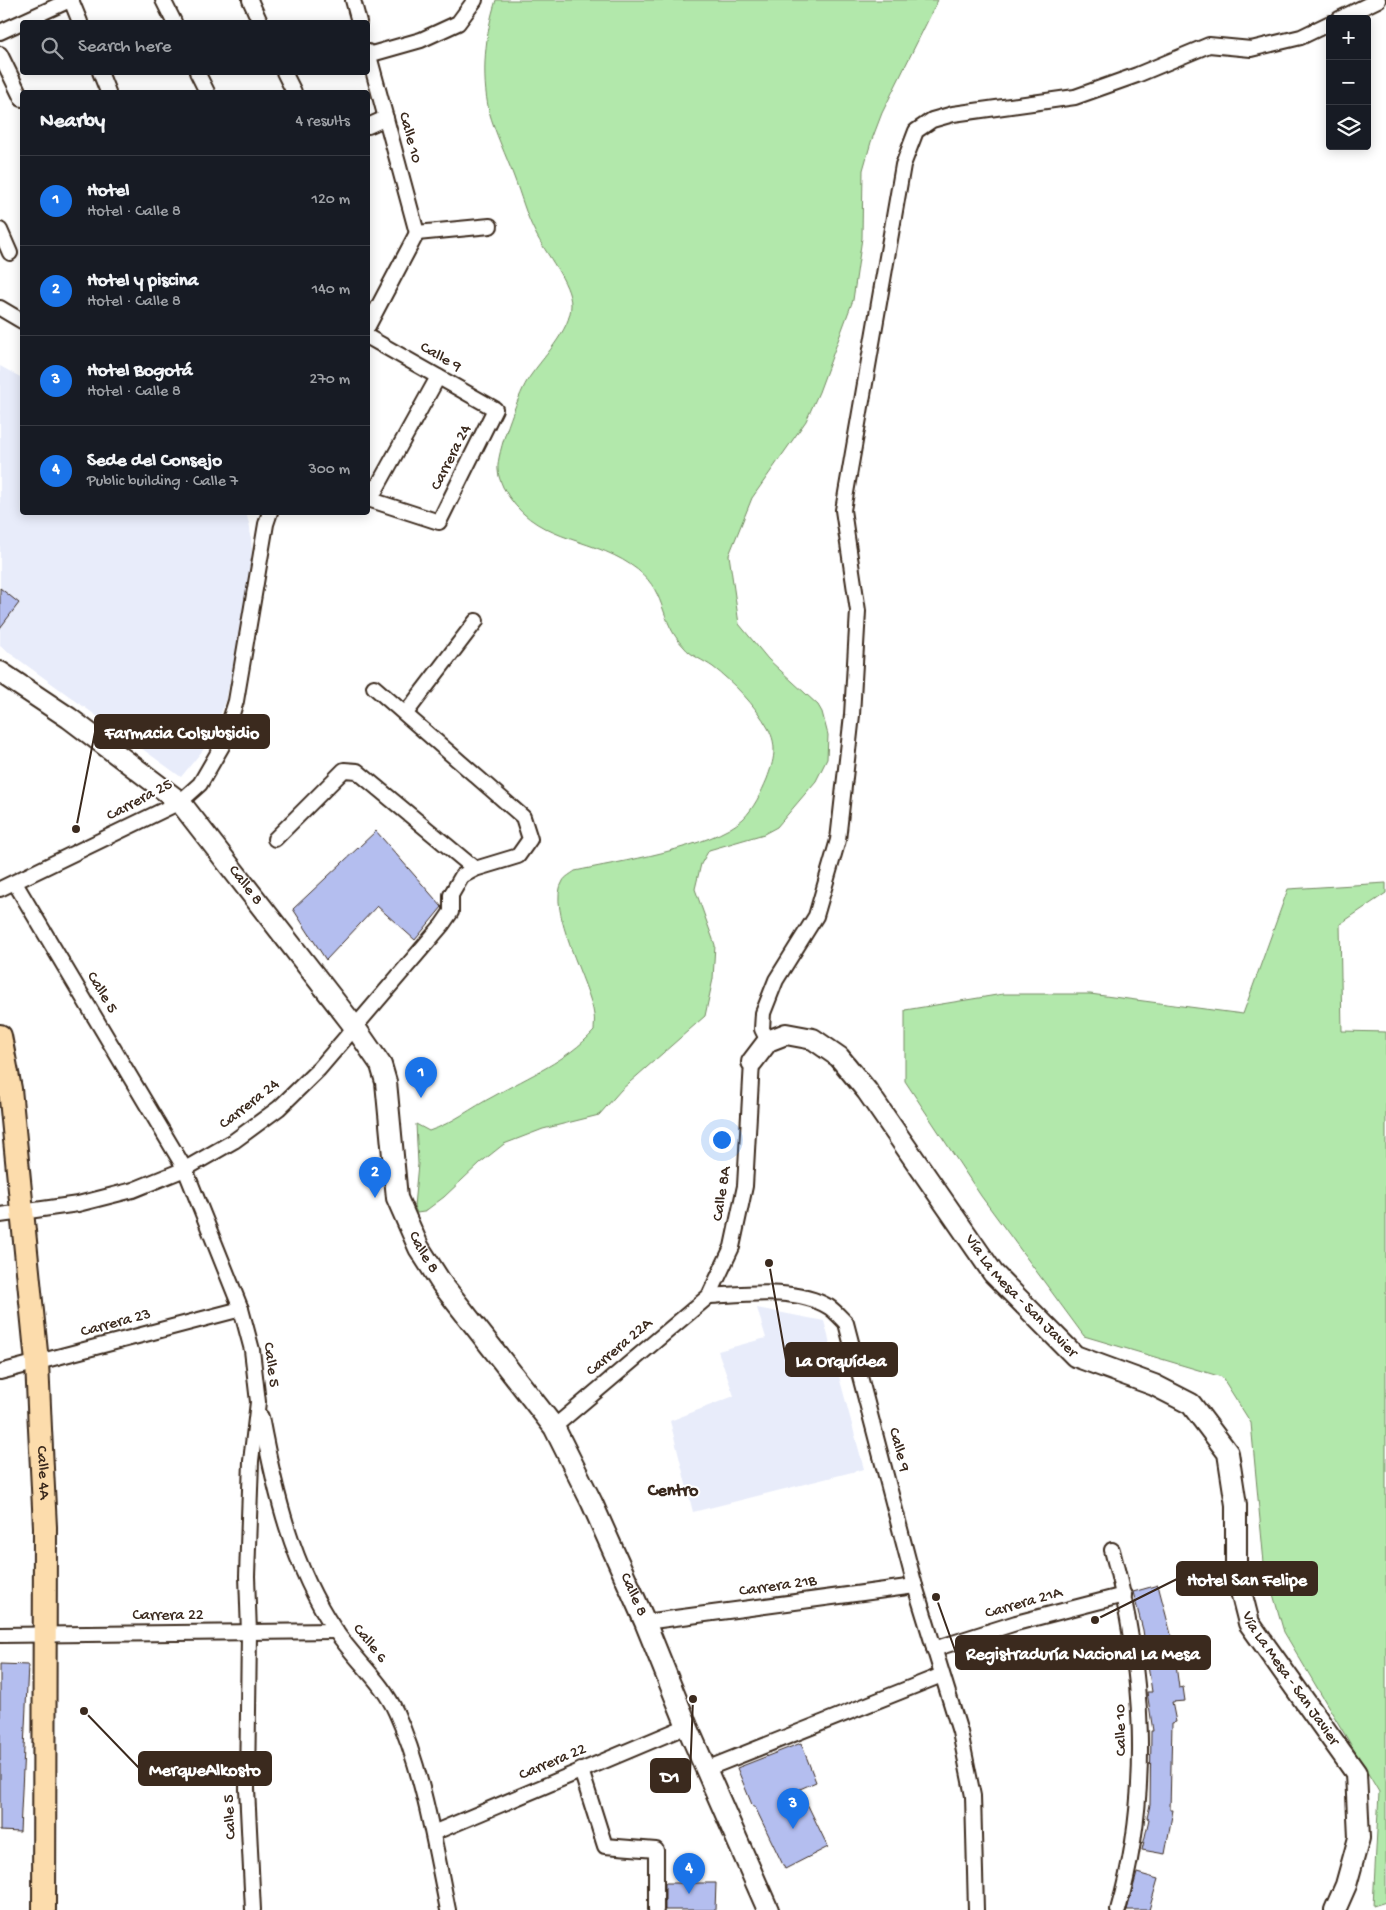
<!DOCTYPE html>
<html lang="en">
<head>
<meta charset="utf-8">
<style>
  :root { --surface:#171b24; --page:#242831; --text:#f1f3f6; --muted:#9ea1a6; --line:#363941; --accent:#1a73e8 }
  body { margin:0; font-family:"Gochi Hand",sans-serif; background:var(--page); color:var(--text) }
  .controls { position:absolute; right:15px; top:15px; display:grid; overflow:hidden; border-radius:5px; box-shadow:0 2px 12px #0003 }
  .controls button { width:45px; height:45px; display:grid; place-items:center; padding:0; border:0; border-bottom:1px solid var(--line); background:var(--surface); color:var(--text); font:25px sans-serif }
  .you { position:absolute; left:721px; top:1139px; width:18px; height:18px; margin:-12px; border:4px solid #fff; border-radius:50%; background:#1a73e8; box-shadow:0 0 0 8px #1a73e833 }
  .badge { display:grid; place-items:center; width:32px; height:32px; border-radius:50%; background:var(--accent); color:#fff; font-size:16px; font-weight:700 }
  .pin { position:absolute; translate:-50% -41px; filter:drop-shadow(0 1px 2px #0008) }
  .pin::after { content:''; position:absolute; top:26px; width:18px; height:15px; background:inherit; clip-path:polygon(0 0,100% 0,50% 100%) }
  .list { margin:0; padding:0; list-style:none }
  h2 { display:flex; justify-content:space-between; align-items:center; height:65px; margin:0; padding:0 20px; font-size:21px }
  h2 small { font-size:16px; font-weight:400; color:var(--muted) }
  .list li { display:grid; grid-template-columns:32px 1fr auto; gap:15px; align-items:center; box-sizing:border-box; height:90px; padding:0 20px; border-top:1px solid var(--line) }
  .list b { display:block; font-size:19px; white-space:nowrap }
  .list p { margin:0; font-size:16px; white-space:nowrap; color:var(--muted) }
  .list em { font-size:16px; font-style:normal; color:var(--muted) }
  .icon { flex:none; width:28px; height:28px; fill:none; stroke:currentColor; stroke-width:2; stroke-linecap:round; stroke-linejoin:round }
  .map { position:relative; flex:none; width:1386px; height:1910px; overflow:hidden }
  .search { position:absolute; background:var(--surface); box-shadow:0 2px 12px #0003; left:20px; top:20px; width:350px; height:55px; display:flex; align-items:center; gap:12px; box-sizing:border-box; padding:0 18px; border-radius:5px; color:var(--muted); font-size:19px }
  .panel { position:absolute; background:var(--surface); box-shadow:0 2px 12px #0003; left:20px; top:90px; width:350px; height:425px; border-radius:5px }
  .map>svg:first-child { display:block }
  .built { fill:#e8ecfa }
  .green { fill:#b2e8ab; stroke:#768964 }
  .building { fill:#b4beef; stroke:#3b2a1e }
  .lines { fill:none; stroke-linecap:round; stroke-linejoin:round }
  .street-casing { stroke:#3b2a1e; stroke-width:18 }
  .secondary-casing { stroke:#3b2a1e; stroke-width:24 }
  .primary-casing { stroke:#3b2a1e; stroke-width:26 }
  .street { stroke:#fff; stroke-width:14 }
  .secondary { stroke:#fff; stroke-width:20 }
  .primary { stroke:#fcdcac; stroke-width:22 }
  .labels { text-anchor:middle; dominant-baseline:central; stroke-width:4; stroke-linejoin:round; paint-order:stroke }
  .street-label { font-size:16px; fill:#3b2a1e; stroke:#fff }
  .neighbourhood-label { font-size:18px; font-weight:bold; fill:#3b2a1e; stroke:#fff }
  .leader { fill:none; stroke:#3b2a1e; stroke-width:2 }
  .callout-dot { fill:#3b2a1e; stroke:#fff; stroke-width:2 }
  .callout { fill:#3b2a1e; stroke:#3b2a1e; stroke-width:2 }
  .callout-label { font-size:18px; text-anchor:middle; font-weight:bold; fill:#fff }
</style>
</head>
<body>
<div class="map">
<svg width="1386" height="1910" viewBox="0 0 1386 1910">
  <rect width="100%" height="100%" fill="#fff"/>
  <filter id="ink" filterUnits="userSpaceOnUse"><feTurbulence type="fractalNoise" baseFrequency=".02" numOctaves="2"/><feDisplacementMap in="SourceGraphic" scale="10" xChannelSelector="R" yChannelSelector="G"/><feConvolveMatrix kernelMatrix="1 2 1 2 8 2 1 2 1" color-interpolation-filters="sRGB"/></filter>
  <g filter="url(#ink)">
    <g class="built">
      <polygon points="0,366 22,378 22,512 246,513 250,527 252,552 247,593 227,696 212,739 181,777 0,646"/>
      <polygon points="757,1308 824,1321 864,1469 693,1512 670,1421 734,1396 718,1351 766,1338"/>
    </g>
    <g class="green">
      <path d="M496 0H938L882 113 871 142 863 170 862 238 853 300 819 392 806 421 752 498 729 555 739 624 768 659 818 705 822 712 828 735 827 759 816 781 777 827 764 834 709 850 701 864 695 889 715 945 713 979 705 1016 621 1090 599 1115 543 1129 504 1144 480 1163 444 1197 424 1212 417 1213 414 1206 418 1164 416 1124 429 1131C453 1123 471 1108 494 1096 529 1076 567 1061 594 1031 594 1026 595 1020 594 1015 591 986 545 908 563 881 565 877 571 874 575 871 617 862 712 848 743 819 754 808 761 793 767 779 774 760 778 746 768 728 755 705 734 683 713 667 703 660 691 656 684 647 657 619 669 590 631 565 587 535 533 543 503 487 501 482 498 476 498 470 496 454 518 396 527 381 540 360 571 331 571 305 571 283 545 253 535 232 526 215 521 195 514 177 506 155 495 133 489 111 481 75 485 34 496 0Z"/>
      <polygon points="1386,883 1386,893 1340,924 1342,1031 1386,1032 1386,1902 1373,1906 1379,1792 1284,1632 1264,1563 1251,1423 1222,1377 1084,1336 981,1196 905,1081 905,1010 1003,994 1090,994 1243,1014 1288,889"/>
    </g>
    <g class="building">
      <polygon points="0,588 19,603 0,628"/>
      <polygon points="376,831 442,907 415,940 377,906 326,960 293,909"/>
      <polygon points="1158,1585 1173,1642 1179,1688 1183,1687 1185,1701 1172,1702 1176,1722 1172,1723 1170,1810 1173,1810 1165,1854 1142,1850 1149,1819 1147,1818 1150,1805 1151,1731 1153,1731 1147,1692 1152,1692 1143,1630 1133,1592"/>
      <polygon points="0,1664 28,1665 20,1832 0,1831"/>
      <polygon points="801,1743 816,1782 800,1789 828,1847 785,1869 755,1807 753,1807 737,1768"/>
      <polygon points="1137,1873 1158,1879 1149,1910 1127,1910"/>
      <polygon points="665,1883 716,1883 715,1910 665,1910"/>
    </g>
    <g class="lines">
      <defs>
        <g id="street">
          <polyline points="71,0 80,22"/>
          <polyline points="163,0 174,22"/>
          <polyline points="250,0 260,22"/>
          <polyline points="353,0 359,22"/>
          <polyline points="1339,19 1378,0"/>
          <polyline points="0,32 70,0"/>
          <polyline points="368,52 417,233"/>
          <polyline points="0,54 22,99"/>
          <polyline points="368,55 421,40 458,23 475,0"/>
          <polyline points="100,72 108,92"/>
          <polyline points="197,72 207,92"/>
          <polyline points="284,72 294,92"/>
          <polyline points="368,126 386,118"/>
          <polyline points="0,230 10,253"/>
          <polyline points="417,233 490,226"/>
          <polyline points="0,308 22,321"/>
          <polyline points="368,326 417,233"/>
          <polyline points="368,337 495,409 439,522 368,499"/>
          <polyline points="370,500 438,377"/>
          <polyline points="406,713 476,621"/>
          <polyline points="275,839 344,770 357,771 475,869"/>
          <polyline points="15,883 185,1169 241,1309 252,1350 258,1402 251,1461 247,1576 249,1633 247,1789 253,1910"/>
          <polyline points="0,889 180,802 200,784 222,746 236,701 266,524 270,512"/>
          <polyline points="768,1041 762,1029 763,1013 776,980 816,916 838,840 852,715 858,611 843,510 903,165 916,131 932,120 953,114 1075,97 1137,75 1209,45 1251,49 1301,37 1330,23"/>
          <polyline points="0,1215 78,1204 133,1190 185,1169 234,1141 279,1108 319,1069 442,925 451,912 451,895 462,876 475,869 518,856 530,839 523,817 374,687"/>
          <path d="M709 1296C746 1294 796 1287 829 1307 835 1311 841 1318 846 1323L915 1586 960 1732 973 1796 976 1910"/>
          <polyline points="0,1372 241,1309"/>
          <path d="M261 1417C275 1492 292 1566 335 1630 354 1659 382 1681 396 1712 423 1771 435 1846 448 1910"/>
          <polyline points="554,1427 709,1296 732,1247 745,1186 752,1062"/>
          <path d="M1112 1550C1144 1667 1152 1792 1118 1910"/>
          <polyline points="645,1622 915,1586"/>
          <polyline points="0,1635 336,1631"/>
          <polyline points="934,1649 1016,1623 1124,1595"/>
          <polyline points="706,1769 942,1675"/>
          <polyline points="581,1770 605,1846 656,1850 656,1910"/>
          <polyline points="433,1833 687,1726"/>
        </g>
        <g id="secondary">
          <path id="s1" d="M0 672 69 718 180 802 354 1026 381 1065 386 1082 397 1198 419 1248 442 1284 554 1427 592 1503 645 1622 687 1726 768 1910"/>
          <path id="s2" d="M752 1062 768 1041 786 1034 813 1039 839 1057 867 1091 993 1273 1075 1356 1154 1385 1191 1404 1228 1453 1236 1505V1572L1249 1623 1356 1773 1359 1838 1346 1885 1335 1910"/>
        </g>
        <g id="primary">
          <path id="s3" d="M0 1036 10 1089 22 1211 37 1362 40 1429 45 1527 44 1910"/>
        </g>
      </defs>
      <use href="#street" class="street-casing"/>
      <use href="#secondary" class="secondary-casing"/>
      <use href="#primary" class="primary-casing"/>
      <use href="#street" class="street"/>
      <use href="#secondary" class="secondary"/>
      <use href="#primary" class="primary"/>
    </g>
  </g>
  <g class="labels">
    <g class="street-label">
      <text transform="translate(409 138) rotate(75)">Calle 10</text>
      <text transform="translate(440 358) rotate(30)">Calle 9</text>
      <text transform="translate(452 458) rotate(-63)">Carrera 24</text>
      <text transform="translate(140 801) rotate(-28)">Carrera 25</text>
      <text stroke="none"><textPath href="#s1" startOffset="328">Calle 8</textPath></text>
      <text transform="translate(101 993) rotate(59)">Calle 5</text>
      <text transform="translate(250 1105) rotate(-38)">Carrera 24</text>
      <text transform="translate(723 1194) rotate(-81)">Calle 8A</text>
      <text stroke="none"><textPath href="#s1" startOffset="748">Calle 8</textPath></text>
      <text stroke="none"><textPath href="#s2" startOffset="406">Vía La Mesa - San Javier</textPath></text>
      <text transform="translate(116 1324) rotate(-15)">Carrera 23</text>
      <text transform="translate(620 1348) rotate(-40)">Carrera 22A</text>
      <text transform="translate(270 1365) rotate(82)">Calle 5</text>
      <text transform="translate(898 1450) rotate(75)">Calle 9</text>
      <text stroke="none"><textPath href="#s3" startOffset="439">Calle 4A</textPath></text>
      <text transform="translate(778 1587) rotate(-8)">Carrera 21B</text>
      <text stroke="none"><textPath href="#s1" startOffset="1152">Calle 8</textPath></text>
      <text transform="translate(1024 1604) rotate(-16)">Carrera 21A</text>
      <text x="168" y="1616">Carrera 22</text>
      <text transform="translate(369 1644) rotate(51)">Calle 6</text>
      <text stroke="none"><textPath href="#s2" startOffset="915">Vía La Mesa - San Javier</textPath></text>
      <text transform="translate(1122 1730) rotate(-91)">Calle 10</text>
      <text transform="translate(553 1763) rotate(-23)">Carrera 22</text>
      <text transform="translate(231 1817) rotate(-93)">Calle 5</text>
    </g>
    <g class="neighbourhood-label">
      <text x="673" y="1491">Centro</text>
    </g>
  </g>
  <path class="leader" d="M76 829L95 732M769 1263L786 1360M1095 1620L1177 1579M936 1597L956 1653M84 1711L139 1768M693 1699L690 1776"/>
  <g class="callout-dot">
    <circle cx="76" cy="829" r="5"/>
    <circle cx="769" cy="1263" r="5"/>
    <circle cx="1095" cy="1620" r="5"/>
    <circle cx="936" cy="1597" r="5"/>
    <circle cx="84" cy="1711" r="5"/>
    <circle cx="693" cy="1699" r="5"/>
  </g>
  <g class="callout">
    <rect x="95" y="715" width="174" height="33" rx="5"/>
    <rect x="786" y="1343" width="111" height="33" rx="5"/>
    <rect x="1177" y="1562" width="140" height="33" rx="5"/>
    <rect x="956" y="1636" width="254" height="33" rx="5"/>
    <rect x="139" y="1752" width="132" height="33" rx="5"/>
    <rect x="651" y="1759" width="39" height="33" rx="5"/>
  </g>
  <g class="callout-label">
    <text x="182" y="738">Farmacia Colsubsidio</text>
    <text x="841" y="1366">La Orquídea</text>
    <text x="1247" y="1585">Hotel San Felipe</text>
    <text x="1083" y="1659">Registraduría Nacional La Mesa</text>
    <text x="205" y="1775">MerqueAlkosto</text>
    <text x="670" y="1782">D1</text>
  </g>
</svg>
<div class="controls">
<button>+</button>
<button>−</button>
<button><svg class="icon" aria-label="layers" viewBox="0 0 24 24"><path d="M12 4l9 5-9 5-9-5zM3 14l9 5 9-5"/></svg></button>
</div>
<div class="you"></div>
<div class="pin badge" style="left:421px;top:1098px">1</div>
<div class="pin badge" style="left:375px;top:1198px">2</div>
<div class="pin badge" style="left:793px;top:1829px">3</div>
<div class="pin badge" style="left:689px;top:1894px">4</div>
<div class="search"><svg class="icon" aria-label="search" viewBox="0 0 24 24"><circle cx="10" cy="10" r="6"/><path d="M15 15l6 6"/></svg>Search here</div>
<section class="panel">
<h2>Nearby<small>4 results</small></h2>
<ul class="list">
<li><span class="badge">1</span><div><b>Hotel</b><p>Hotel · Calle 8</p></div><em>120 m</em></li>
<li><span class="badge">2</span><div><b>Hotel y piscina</b><p>Hotel · Calle 8</p></div><em>140 m</em></li>
<li><span class="badge">3</span><div><b>Hotel Bogotá</b><p>Hotel · Calle 8</p></div><em>270 m</em></li>
<li><span class="badge">4</span><div><b>Sede del Consejo</b><p>Public building · Calle 7</p></div><em>300 m</em></li>
</ul>
</section>
</div>
</body>
</html>
